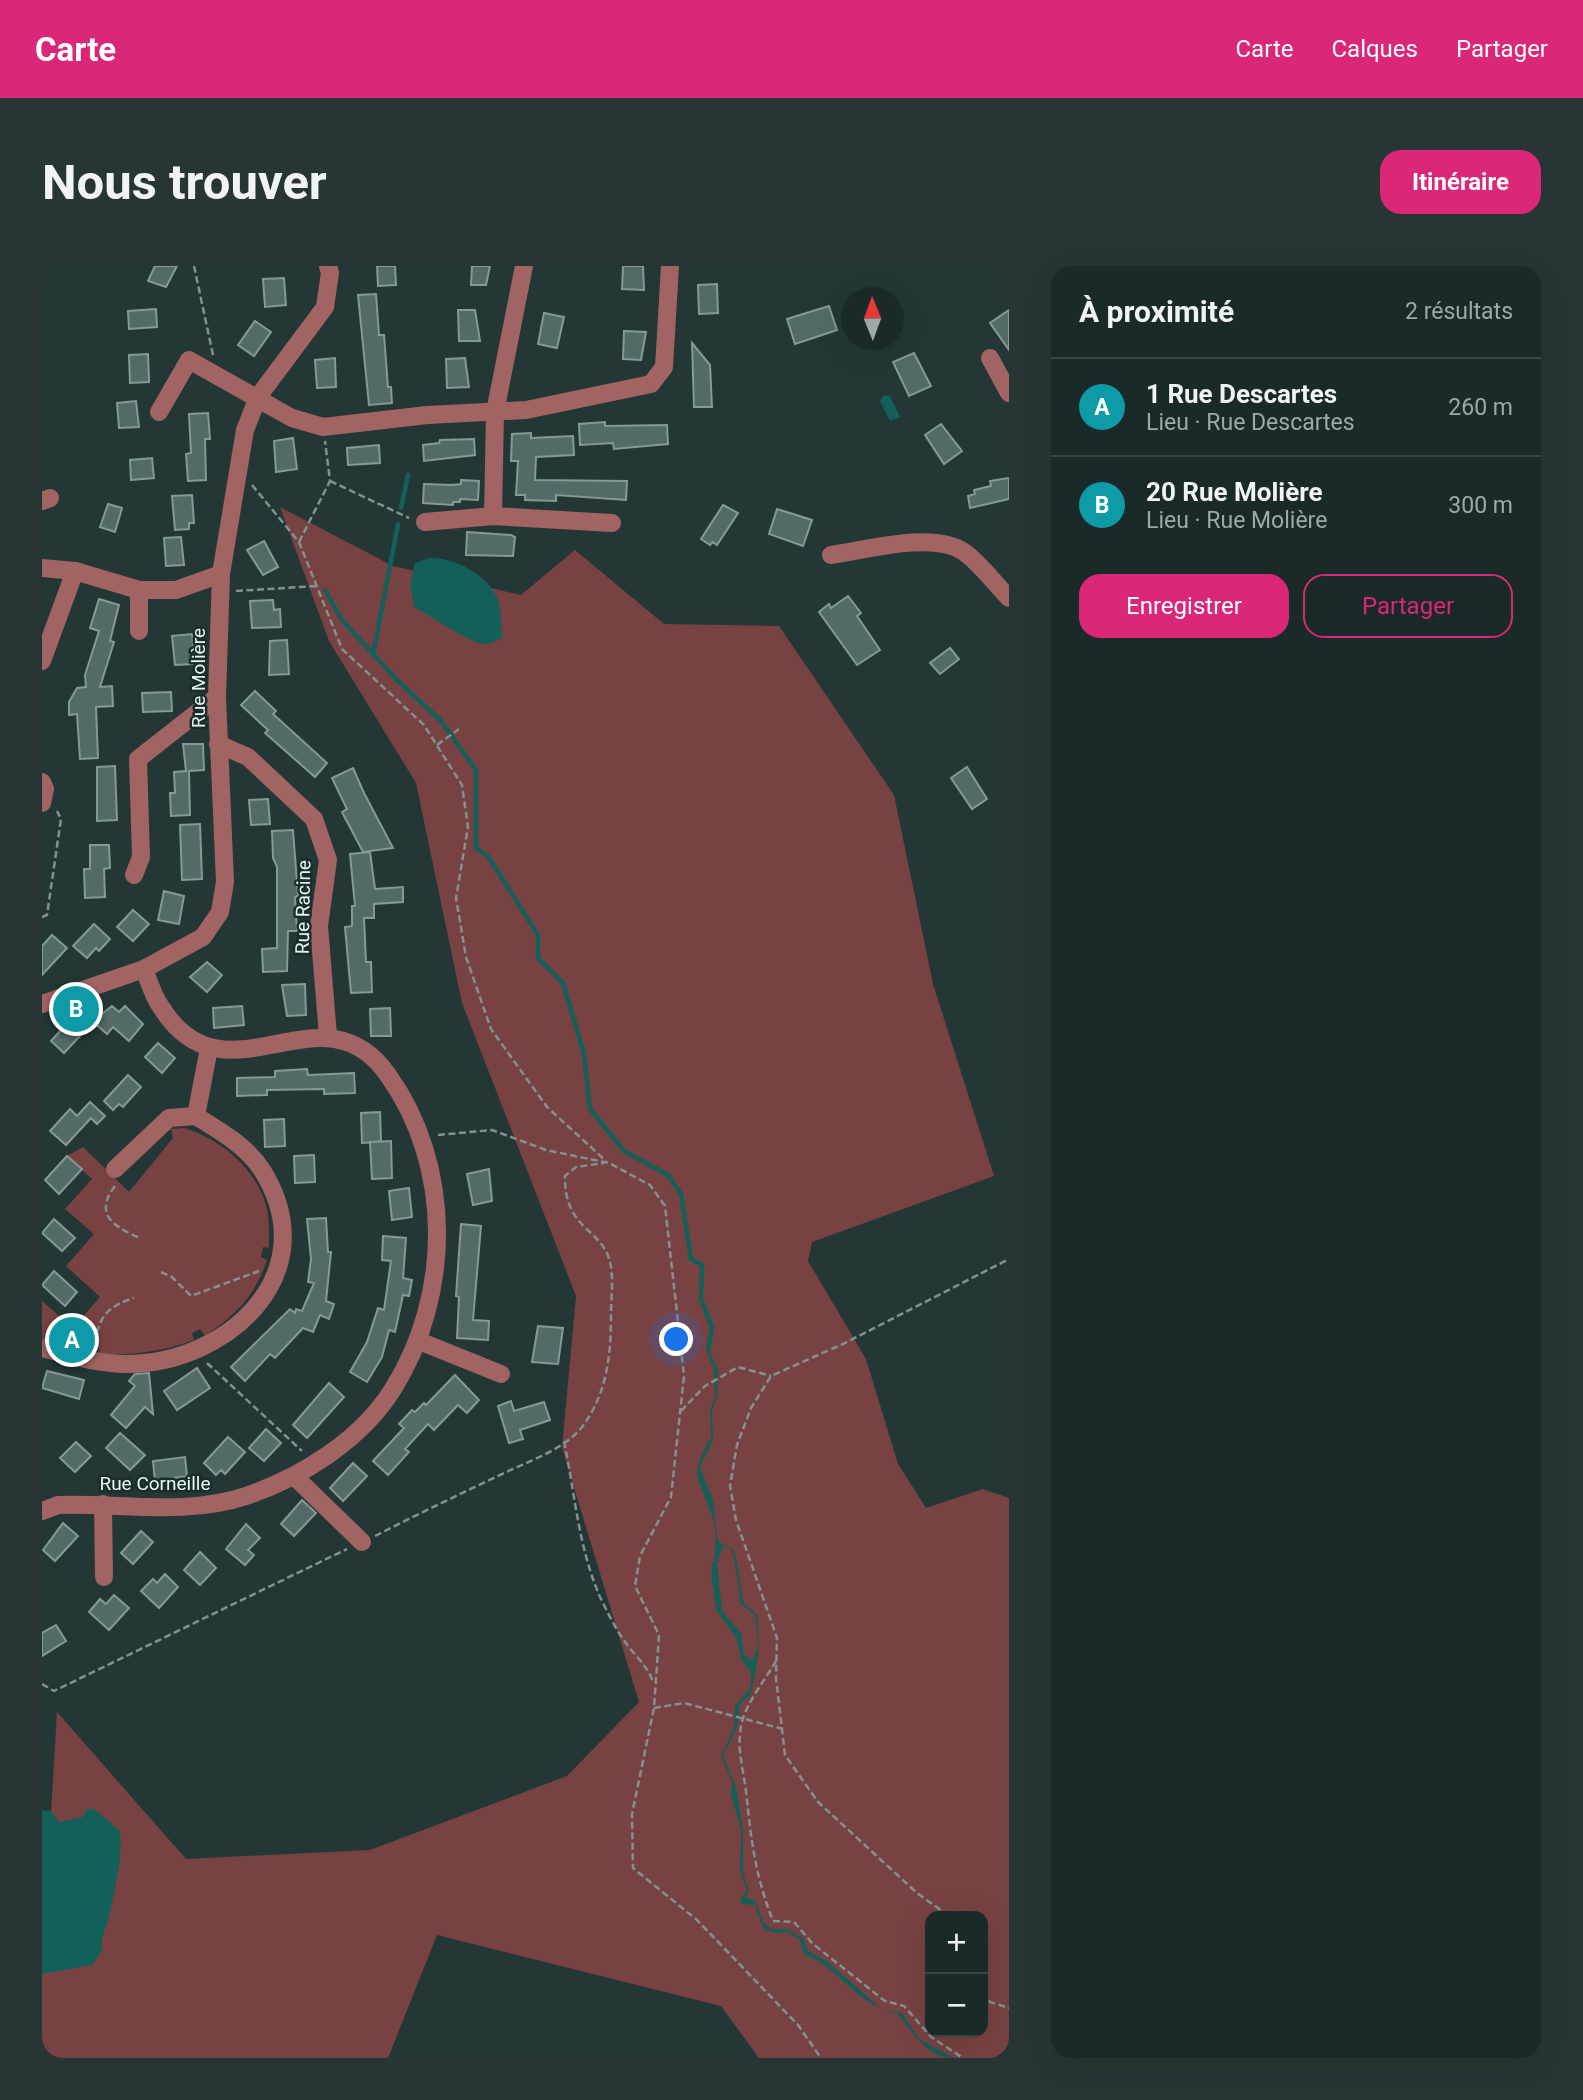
<!DOCTYPE html>
<html lang="fr">
<head>
<meta charset="utf-8">
<style>
  :root { --surface:#1a2a28; --page:#273634; --text:#f1f3f6; --muted:#9fa7a8; --line:#384645; --accent:#db2777 }
  body { margin:0; font-family:Roboto,sans-serif; background:var(--page); color:var(--text) }
  .controls { position:absolute; right:21px; bottom:21px; display:grid; overflow:hidden; border-radius:14px; box-shadow:0 7px 28px #0002 }
  .controls button { width:63px; height:63px; display:grid; place-items:center; padding:0; border:0; border-bottom:2px solid var(--line); background:var(--surface); color:var(--text); font:35px sans-serif }
  .compass { position:absolute; left:799px; top:21px; width:63px; height:63px; border-radius:50%; background:var(--surface); box-shadow:0 7px 28px #0002; rotate:359deg }
  .you { position:absolute; left:635px; top:1074px; width:24px; height:24px; margin:-18px; border:5px solid #fff; border-radius:50%; background:#1a73e8; box-shadow:0 0 0 10px #1a73e833 }
  .badge { display:grid; place-items:center; width:46px; height:46px; border-radius:50%; background:var(--accent); color:#fff; font-size:23px; font-weight:700 }
  .pin { position:absolute; translate:-50% -50%; border:4px solid #fff; box-shadow:0 2px 7px #0006 }
  .list { margin:0; padding:0; list-style:none }
  h2 { display:flex; justify-content:space-between; align-items:center; height:91px; margin:0; padding:0 28px; font-size:30px }
  h2 small { font-size:23px; font-weight:400; color:var(--muted) }
  .list li { display:grid; grid-template-columns:46px 1fr auto; gap:21px; align-items:center; box-sizing:border-box; height:98px; padding:0 28px; border-top:2px solid var(--line) }
  .list b { display:block; font-size:26px; white-space:nowrap }
  .list p { margin:0; font-size:23px; white-space:nowrap; color:var(--muted) }
  .list em { font-size:23px; font-style:normal; color:var(--muted) }
  .actions { display:flex; gap:14px; padding:21px 28px }
  .actions a { flex:1; padding:16px 0; border:2px solid var(--accent); border-radius:21px; text-align:center; font-size:24px; color:var(--accent) }
  .actions .main { background:var(--accent); color:#fff }
  .map { position:relative; flex:none; width:967px; height:1792px; overflow:hidden; border-radius:21px }
  header { display:flex; align-items:center; gap:42px; box-sizing:border-box; height:98px; padding:0 35px; background:var(--accent); color:#fff }
  header strong { font-size:33px }
  nav { display:flex; gap:38px; margin-inline-start:auto; font-size:24px }
  .intro { display:flex; align-items:center; justify-content:space-between; box-sizing:border-box; height:168px; padding:0 42px }
  h1 { margin:0; font-size:49px }
  .button { padding:18px 32px; border-radius:21px; background:var(--accent); color:#fff; font-size:24px; font-weight:700 }
  main { display:flex; gap:42px; padding:0 42px }
  aside { flex:1; background:var(--surface); border-radius:21px; box-shadow:0 7px 28px #0002 }
  .map>svg:first-child { display:block }
  .green { fill:#794242; fill-rule:evenodd }
  .water { fill:#135f5a; fill-rule:evenodd }
  .lines { fill:none; stroke-linecap:round; stroke-linejoin:round }
  .stream { stroke:#135f5a; stroke-width:4.5 }
  .building { fill:#546a68; stroke:#839a97; stroke-width:2 }
  .path { stroke:#819290; stroke-width:2.5; stroke-dasharray:7 3.5; stroke-linecap:butt }
  .street { stroke:#a26463; stroke-width:18 }
  .labels { text-anchor:middle; dominant-baseline:central; stroke-width:5; stroke-linejoin:round; paint-order:stroke }
  .street-label { font-size:19px; fill:#e9f5f4; stroke:#192e2c }
</style>
</head>
<body>
<header>
<strong>Carte</strong>
<nav><a>Carte</a><a>Calques</a><a>Partager</a></nav>
</header>
<div class="intro"><h1>Nous trouver</h1><a class="button">Itinéraire</a></div>
<main>
<div class="map">
<svg width="967" height="1792" viewBox="0 0 967 1792">
  <rect width="100%" height="100%" fill="#233836"/>
  <g class="green">
    <path d="M238 241 351 300 479 329 533 284 622 358 737 360 852 529 891 718 952 910 770 976 766 995 824 1093 856 1198 884 1242 941 1223 967 1232V1792H717L679 1740 395 1669 346 1792H0V1700L15 1446 144 1593 328 1584 525 1510 597 1436 520 1182 534 1030 420 737 374 517 287 375ZM888 1650H941V1766H888Z"/>
    <path d="M142 862C180 873 220 907 226 949 227 959 227 971 227 982L221 981 219 991 225 994C212 1031 196 1047 163 1070L158 1063 150 1067 152 1074C120 1086 89 1089 56 1089L57 1082 48 1079 46 1087 0 1074V1035L31 1062 58 1031 24 1000 52 968 23 943 50 913 25 890 41 881 87 926 131 872 129 863Z"/>
  </g>
  <g class="water">
    <polygon points="842,129 848,130 858,151 848,155 838,135"/>
    <path d="M387 292C414 291 451 311 457 338 460 349 459 361 460 372 456 374 449 378 444 378 430 379 387 349 372 341L368 318 373 297Z"/>
    <path d="M665 1074 669 1077 668 1085 676 1105 675 1130 670 1146 671 1173 658 1202 671 1234 676 1276 691 1283C698 1301 697 1320 702 1338L715 1348C718 1375 716 1404 708 1430L698 1437 695 1461 681 1490 694 1521 701 1564V1606L707 1625 703 1632 713 1635 722 1657 729 1663H745L761 1672 766 1685 786 1696 838 1742 861 1748 877 1773 912 1792C884 1792 870 1765 855 1747 815 1741 797 1701 762 1688L758 1674 746 1666 734 1667 721 1662 713 1639 700 1638 698 1633 705 1625 698 1604 699 1564 689 1528 690 1516 679 1490 692 1461 693 1441C698 1430 708 1428 709 1415 711 1404 703 1401 699 1392 695 1383 699 1374 695 1366 691 1358 681 1354 677 1347 665 1323 676 1288 673 1262 671 1245 655 1216 655 1207 656 1198 663 1179 669 1172L668 1145 673 1130 672 1104 664 1083ZM681 1280 690 1284C694 1303 697 1318 698 1338L713 1349 716 1379 710 1395 702 1389 699 1367 680 1345 675 1297Z"/>
    <path d="M51 1542 78 1565C81 1592 73 1621 68 1647 65 1661 58 1671 60 1685L50 1699 0 1708V1544L9 1545 17 1556 41 1551 44 1544Z"/>
  </g>
  <g class="lines">
    <g class="stream">
      <polyline points="359,242 366,209"/>
      <polyline points="283,324 300,354 353,412 399,455 434,504 434,582 446,590 496,669 496,692 521,717 542,788 548,843 582,885 626,909 639,928 649,993 660,999 659,1033 670,1061 667,1081"/>
      <polyline points="331,389 356,258"/>
      <polyline points="672,1298 672,1317"/>
      <polyline points="676,1343 697,1372 698,1379"/>
    </g>
  </g>
  <g class="building">
    <polygon points="113,0 135,0 124,21 106,15"/>
    <polygon points="335,0 353,0 354,19 336,20"/>
    <polygon points="430,0 448,0 444,19 429,19"/>
    <polygon points="581,0 601,0 602,24 580,23"/>
    <polygon points="242,12 244,39 223,41 221,13"/>
    <polygon points="675,18 676,47 657,48 656,19"/>
    <polygon points="334,28 337,69 342,69 346,121 349,121 350,137 327,139 316,29"/>
    <polygon points="787,40 795,64 753,78 745,53"/>
    <polygon points="114,43 115,61 87,63 86,45"/>
    <polygon points="416,44 433,44 438,75 417,75"/>
    <polygon points="967,44 967,84 948,57"/>
    <polygon points="502,47 522,51 515,82 496,78"/>
    <polygon points="213,55 229,66 212,90 196,79"/>
    <polygon points="582,65 604,66 599,94 581,93"/>
    <polygon points="650,77 668,99 670,141 652,141"/>
    <polygon points="872,87 889,120 867,130 851,96"/>
    <polygon points="106,88 107,116 88,117 87,89"/>
    <polygon points="293,92 294,121 275,122 273,94"/>
    <polygon points="423,92 427,121 405,122 404,93"/>
    <polygon points="94,135 97,161 77,162 75,137"/>
    <polygon points="166,147 168,173 163,173 164,214 146,215 144,188 149,187 147,148"/>
    <polygon points="563,156 563,160 625,159 626,178 572,183 571,177 538,179 537,158"/>
    <polygon points="899,158 920,185 902,198 883,169"/>
    <polygon points="489,167 489,172 531,170 532,189 494,191 493,214 585,215 584,234 514,229 514,235 483,234 483,229 474,229 476,195 469,195 470,168"/>
    <polygon points="251,172 255,203 234,206 232,175"/>
    <polygon points="432,173 433,189 382,195 381,179 397,177 398,174"/>
    <polygon points="337,179 338,197 306,199 305,182"/>
    <polygon points="110,192 112,212 89,214 88,194"/>
    <polygon points="967,212 967,233 928,242 926,230 933,228 932,224 949,220 948,215"/>
    <polygon points="419,214 437,215 436,234 418,233 418,236 411,236 411,239 381,237 382,218 410,219 419,218"/>
    <polygon points="150,229 152,257 147,257 147,263 133,264 130,230"/>
    <polygon points="66,238 80,242 73,266 58,261"/>
    <polygon points="681,239 696,247 675,279 671,276 668,279 659,273"/>
    <polygon points="735,243 770,254 761,280 727,268"/>
    <polygon points="425,266 469,269 473,271 471,290 424,289"/>
    <polygon points="139,271 142,299 124,300 122,272"/>
    <polygon points="222,275 236,301 221,309 205,284"/>
    <polygon points="806,330 819,347 815,350 838,384 815,399 777,346 787,338 789,342"/>
    <polygon points="57,333 77,339 68,375 72,376 58,421 70,420 71,440 54,441 56,492 38,493 35,448 27,449 27,436 35,422 44,421 43,409 57,365 48,362"/>
    <polygon points="231,334 232,344 238,343 239,361 210,362 208,335"/>
    <polygon points="150,368 153,398 133,399 130,370"/>
    <polygon points="245,374 247,408 227,409 228,375"/>
    <polygon points="908,382 917,393 898,408 888,397"/>
    <polygon points="213,425 234,445 231,448 285,497 273,511 223,467 226,464 199,439"/>
    <polygon points="129,426 130,445 101,446 100,427"/>
    <polygon points="141,478 161,478 162,504 147,505 148,549 129,550 128,527 133,527 132,506 144,505"/>
    <polygon points="73,500 75,554 55,555 55,501"/>
    <polygon points="925,501 945,533 930,543 909,512"/>
    <polygon points="311,502 322,527 351,582 321,586 300,546 305,543 290,512"/>
    <polygon points="226,533 228,558 209,559 207,534"/>
    <polygon points="158,558 160,613 140,614 138,559"/>
    <polygon points="251,564 256,630 253,631 255,665 246,665 245,705 221,706 220,683 235,682 235,601 231,592 230,565"/>
    <polygon points="48,579 67,579 68,602 62,603 63,631 43,632 42,603 48,603"/>
    <polygon points="328,586 333,623 361,621 361,636 332,638 332,652 322,652 324,696 329,696 330,726 309,727 303,661 310,660 310,640 313,640 308,588"/>
    <polygon points="122,625 142,630 137,658 116,654"/>
    <polygon points="91,644 107,658 91,675 75,661"/>
    <polygon points="52,658 68,673 57,685 54,682 45,692 31,680"/>
    <polygon points="10,669 25,682 0,709 0,680"/>
    <polygon points="165,696 180,709 165,726 148,711"/>
    <polygon points="263,718 264,749 245,750 240,719"/>
    <polygon points="70,740 77,746 83,740 101,758 87,775 71,761 65,768 51,756 22,787 9,775 39,742 52,754"/>
    <polygon points="200,740 202,759 172,762 171,742"/>
    <polygon points="348,742 349,770 329,770 328,743"/>
    <polygon points="116,777 133,792 120,807 103,791"/>
    <polygon points="265,803 266,809 312,807 313,827 282,828 282,823 225,824 225,829 195,830 195,812 233,811 233,805"/>
    <polygon points="86,809 99,821 81,841 77,838 71,844 62,835"/>
    <polygon points="48,836 63,850 55,858 49,852 24,879 8,865 28,843 35,850"/>
    <polygon points="338,846 339,876 320,877 319,847"/>
    <polygon points="242,853 243,880 223,881 222,854"/>
    <polygon points="349,875 350,912 330,913 328,876"/>
    <polygon points="272,889 273,916 253,917 252,890"/>
    <polygon points="25,890 40,903 17,928 3,914"/>
    <polygon points="447,903 450,935 431,939 425,908"/>
    <polygon points="367,922 370,951 350,954 347,925"/>
    <polygon points="284,952 286,986 289,986 284,1035 292,1038 287,1053 278,1049 271,1066 261,1062 233,1092 228,1088 203,1115 189,1101 248,1043 253,1047 254,1043 260,1045 272,1017 266,1016 269,993 265,953"/>
    <polygon points="12,953 33,972 20,985 0,967"/>
    <polygon points="419,958 439,960 431,1054 447,1055 446,1074 415,1072 417,1031 414,1030"/>
    <polygon points="341,970 364,972 361,1012 370,1014 367,1030 361,1029 353,1066 347,1064 340,1091 325,1116 308,1106 325,1076 336,1042 342,1044 349,995 340,994"/>
    <polygon points="12,1005 35,1026 23,1040 0,1019"/>
    <polygon points="496,1060 521,1062 516,1098 490,1096"/>
    <polygon points="155,1102 168,1122 135,1144 122,1125"/>
    <polygon points="5,1105 42,1114 37,1133 0,1122"/>
    <polygon points="107,1107 111,1148 103,1141 84,1162 69,1149 93,1120 87,1115 93,1108"/>
    <polygon points="413,1109 437,1134 425,1147 416,1139 392,1164 386,1158 363,1183 367,1186 346,1209 331,1195 362,1162 357,1158 370,1144 373,1146 382,1137 384,1139"/>
    <polygon points="287,1117 302,1131 265,1172 251,1159"/>
    <polygon points="469,1135 472,1145 502,1136 508,1154 478,1164 481,1173 467,1177 456,1140"/>
    <polygon points="224,1163 239,1177 222,1195 207,1182"/>
    <polygon points="78,1167 103,1189 88,1204 64,1182"/>
    <polygon points="186,1171 203,1186 183,1208 179,1204 174,1209 162,1197"/>
    <polygon points="34,1176 49,1190 33,1206 18,1192"/>
    <polygon points="143,1191 145,1210 113,1215 111,1195"/>
    <polygon points="311,1197 325,1210 301,1235 288,1222"/>
    <polygon points="260,1234 274,1247 252,1270 239,1258"/>
    <polygon points="21,1257 36,1270 13,1295 1,1284"/>
    <polygon points="204,1258 218,1272 206,1284 212,1289 203,1299 184,1283"/>
    <polygon points="99,1265 111,1276 91,1298 79,1287"/>
    <polygon points="158,1286 174,1302 158,1319 142,1304"/>
    <polygon points="123,1308 136,1321 117,1342 99,1325 111,1313 115,1317"/>
    <polygon points="72,1329 87,1342 67,1364 47,1346 58,1333 64,1338"/>
    <polygon points="14,1359 24,1375 0,1390 0,1367"/>
  </g>
  <g class="lines">
    <g class="path">
      <polyline points="152,0 171,89"/>
      <polyline points="288,215 367,252"/>
      <polyline points="210,219 257,276 300,383 382,459 420,519 426,561 414,632 424,691 449,763 505,841 564,895"/>
      <polyline points="257,276 288,215 283,175"/>
      <polyline points="194,325 275,320"/>
      <polyline points="395,479 417,463"/>
      <polyline points="0,651 5,649 19,553 15,545"/>
      <polyline points="396,869 450,864 504,884 567,897 608,919 623,940 642,1110 629,1231 598,1290 593,1320 617,1369 612,1442 590,1548 591,1602 655,1654 756,1759 779,1792"/>
      <path d="M73 920C51 948 72 961 98 972"/>
      <polyline points="119,1006 130,1011 149,1030 217,1005"/>
      <path d="M53 1077C57 1050 66 1040 92 1032"/>
      <polyline points="165,1097 260,1185"/>
      <polyline points="639,1145 663,1120 696,1101 729,1110"/>
      <path d="M522 1175C533 1228 536 1280 558 1331 565 1345 572 1360 581 1373 591 1388 606 1400 611 1416"/>
      <path d="M333 1270C374 1249 416 1229 458 1209 484 1196 522 1184 540 1161 565 1128 569 1089 569 1049 569 1032 572 1012 568 996 560 962 522 964 523 910L534 901 562 897"/>
      <path d="M734 1395C723 1414 705 1436 700 1456 694 1481 701 1501 704 1525 709 1573 713 1609 731 1655L752 1656 771 1678 843 1735 862 1740 889 1771 921 1792"/>
      <polyline points="0,1418 12,1425 305,1283"/>
      <polyline points="612,1442 642,1437 741,1463"/>
      <polyline points="907,1650 875,1627 776,1536 743,1489 734,1412 735,1372 694,1254 688,1220 695,1179 709,1142 729,1110 803,1077 967,993"/>
      <polyline points="941,1726 948,1736 967,1742"/>
    </g>
    <g class="street">
      <polyline points="948,92 967,127"/>
      <polyline points="117,146 147,94 250,152 281,161 385,149 484,144 609,118 622,101 628,0"/>
      <polyline points="0,235 8,232"/>
      <polyline points="451,250 453,146 482,0"/>
      <polyline points="383,256 451,250 570,257"/>
      <path d="M789 289C824 284 891 265 922 286 939 298 952 317 967 332"/>
      <polyline points="0,302 33,305 97,324"/>
      <polyline points="97,365 97,324 134,324 179,308"/>
      <polyline points="0,395 33,305"/>
      <polyline points="176,478 206,491 272,553 286,594 277,660 286,770"/>
      <polyline points="0,516 3,523 0,537"/>
      <polyline points="92,609 99,591 96,493 175,431"/>
      <polyline points="0,738 102,703 161,671 178,646 183,616 175,431 179,308 203,164 216,131 283,41 288,7 286,0"/>
      <polyline points="73,903 127,852 154,850"/>
      <polyline points="377,1075 459,1108"/>
      <path d="M0 1082C27 1089 55 1098 84 1098 186 1098 285 1007 220 904 205 880 178 865 154 850L167 782"/>
      <polyline points="253,1211 320,1276"/>
      <polyline points="61,1238 62,1311"/>
      <path d="M0 1245 16 1239C79 1237 144 1250 204 1230 260 1211 319 1174 351 1123 410 1029 411 900 346 809 280 714 184 845 119 741 111 730 107 715 102 703"/>
    </g>
  </g>
  <g class="labels">
    <g class="street-label">
      <text transform="translate(156 412) rotate(-90)">Rue Molière</text>
      <text transform="translate(261 641) rotate(-89)">Rue Racine</text>
      <text x="113" y="1217">Rue Corneille</text>
    </g>
  </g>
</svg>
<div class="controls">
<button>+</button>
<button>−</button>
</div>
<svg class="compass" viewBox="-18 -18 36 36"><path d="M0-13l5 13h-10z" fill="#e53935"/><path d="M0 13l5-13h-10z" fill="#9fa7a8"/></svg>
<div class="you"></div>
<div class="pin badge" style="left:30px;top:1074px;background:#0f9aa8">A</div>
<div class="pin badge" style="left:34px;top:743px;background:#0f9aa8">B</div>
</div>
<aside>
<h2>À proximité<small>2 résultats</small></h2>
<ul class="list">
<li><span class="badge" style="background:#0f9aa8">A</span><div><b>1 Rue Descartes</b><p>Lieu · Rue Descartes</p></div><em>260 m</em></li>
<li><span class="badge" style="background:#0f9aa8">B</span><div><b>20 Rue Molière</b><p>Lieu · Rue Molière</p></div><em>300 m</em></li>
</ul>
<div class="actions"><a class="main">Enregistrer</a><a>Partager</a></div>
</aside>
</main>
</body>
</html>
